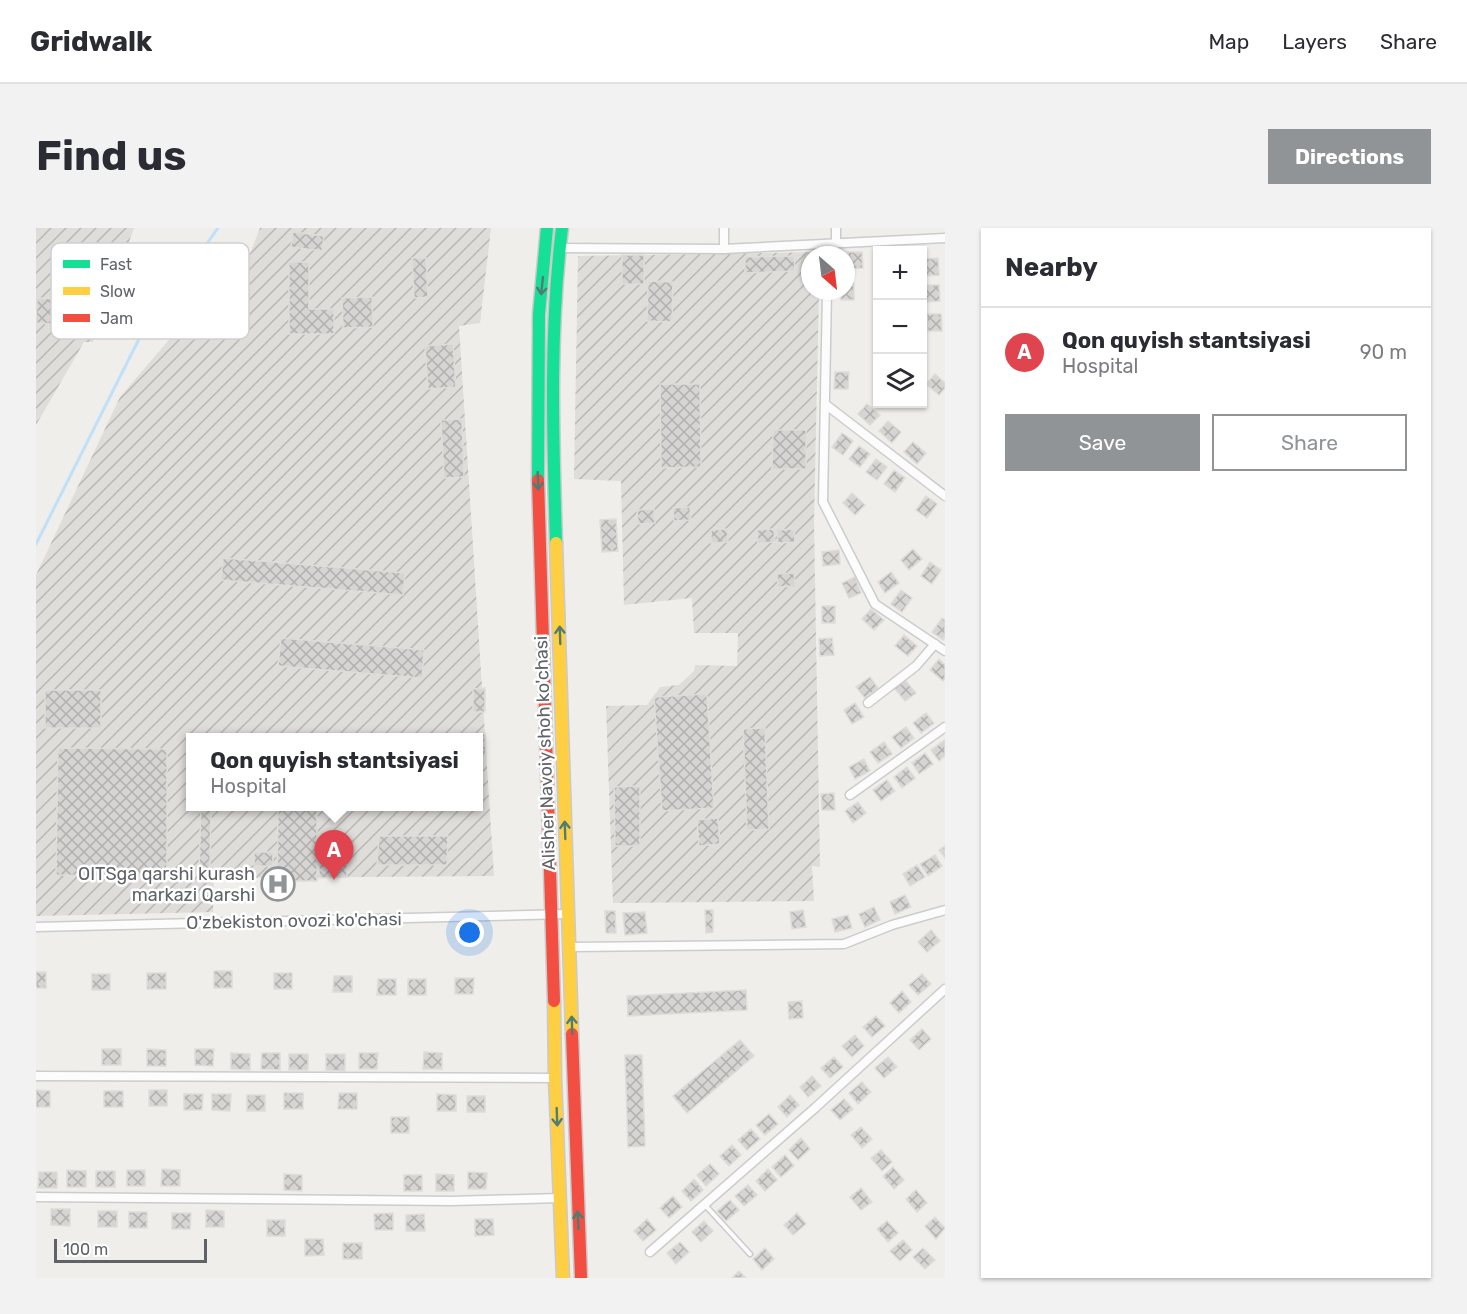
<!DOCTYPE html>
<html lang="en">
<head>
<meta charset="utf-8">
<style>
  :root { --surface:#fff; --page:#f2f2f3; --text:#2b2b33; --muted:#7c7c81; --line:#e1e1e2; --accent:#919496 }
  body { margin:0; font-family:Rubik,sans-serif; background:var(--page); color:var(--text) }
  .controls { position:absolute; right:18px; top:18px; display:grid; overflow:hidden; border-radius:0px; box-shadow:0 2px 4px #0004 }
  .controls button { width:54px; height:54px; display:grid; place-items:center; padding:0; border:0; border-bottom:2px solid var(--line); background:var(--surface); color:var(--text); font:30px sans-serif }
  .compass { position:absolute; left:765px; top:18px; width:54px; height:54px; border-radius:50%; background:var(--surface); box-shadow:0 2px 4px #0004; rotate:152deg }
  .scale { position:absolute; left:18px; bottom:15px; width:153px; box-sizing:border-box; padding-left:6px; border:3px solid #5f6368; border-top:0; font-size:16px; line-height:21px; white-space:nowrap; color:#5f6368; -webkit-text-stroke:4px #fff; paint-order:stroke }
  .you { position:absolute; left:434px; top:705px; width:21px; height:21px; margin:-15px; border:4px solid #fff; border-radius:50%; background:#1a73e8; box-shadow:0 0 0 9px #1a73e833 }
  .badge { display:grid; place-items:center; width:39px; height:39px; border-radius:50%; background:var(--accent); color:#fff; font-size:20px; font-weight:700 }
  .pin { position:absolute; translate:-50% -50px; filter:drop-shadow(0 2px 3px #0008) }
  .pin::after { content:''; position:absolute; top:32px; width:21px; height:18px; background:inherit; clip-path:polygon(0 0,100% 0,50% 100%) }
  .popup { position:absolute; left:150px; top:505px; width:297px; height:78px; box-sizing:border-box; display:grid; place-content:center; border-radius:0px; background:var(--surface); filter:drop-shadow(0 2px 4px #0005); font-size:20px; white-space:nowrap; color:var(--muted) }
  .popup b { font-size:22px; color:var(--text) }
  .popup::after { content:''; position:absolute; left:50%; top:100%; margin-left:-12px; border:12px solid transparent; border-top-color:var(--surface) }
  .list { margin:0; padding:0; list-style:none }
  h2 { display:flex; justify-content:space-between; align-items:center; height:78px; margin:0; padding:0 24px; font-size:26px }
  h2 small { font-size:20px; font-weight:400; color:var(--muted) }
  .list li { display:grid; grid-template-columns:39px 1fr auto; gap:18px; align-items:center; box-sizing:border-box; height:90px; padding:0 24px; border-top:2px solid var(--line) }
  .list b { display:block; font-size:22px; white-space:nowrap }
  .list p { margin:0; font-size:20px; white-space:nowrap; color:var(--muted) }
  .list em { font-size:20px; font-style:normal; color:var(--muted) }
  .actions { display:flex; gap:12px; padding:18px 24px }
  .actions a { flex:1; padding:14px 0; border:2px solid var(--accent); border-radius:0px; text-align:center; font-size:21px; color:var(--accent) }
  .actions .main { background:var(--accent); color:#fff }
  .icon { flex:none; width:33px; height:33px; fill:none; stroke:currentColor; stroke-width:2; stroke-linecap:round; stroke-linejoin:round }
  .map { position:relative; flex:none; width:909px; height:1050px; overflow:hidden; border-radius:0px }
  header { display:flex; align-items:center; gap:36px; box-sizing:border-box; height:84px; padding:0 30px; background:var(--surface); border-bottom:2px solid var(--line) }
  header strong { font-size:28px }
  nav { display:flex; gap:33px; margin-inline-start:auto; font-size:21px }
  .intro { display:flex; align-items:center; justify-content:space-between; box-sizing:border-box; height:144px; padding:0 36px }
  h1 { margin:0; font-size:42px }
  .button { padding:15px 27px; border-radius:0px; background:var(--accent); color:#fff; font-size:21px; font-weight:700 }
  main { display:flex; gap:36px; padding:0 36px }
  aside { flex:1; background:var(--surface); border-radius:0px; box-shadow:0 2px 4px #0004 }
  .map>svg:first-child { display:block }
  .industrial { fill:url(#industrial-furrows); fill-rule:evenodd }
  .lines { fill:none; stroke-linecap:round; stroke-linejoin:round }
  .stream { stroke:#bfe0f9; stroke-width:3 }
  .building { fill:url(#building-cross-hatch); stroke:#deddd9; stroke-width:1.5 }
  .lane-casing { stroke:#cbcccc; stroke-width:7 }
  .street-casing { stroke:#cbcccc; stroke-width:11 }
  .fast-casing { stroke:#cacacb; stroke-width:15 }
  .slow-casing { stroke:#cacacb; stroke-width:15 }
  .jam-casing { stroke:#cacacb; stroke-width:15 }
  .lane { stroke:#fdfcfc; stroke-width:4 }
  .street { stroke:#fdfcfc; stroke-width:8 }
  .fast { stroke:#16e098; stroke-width:12 }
  .slow { stroke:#ffcf43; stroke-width:12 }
  .jam { stroke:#f24e42; stroke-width:12 }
  .oneway { stroke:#507c72 }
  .labels { text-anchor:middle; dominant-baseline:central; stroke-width:5; stroke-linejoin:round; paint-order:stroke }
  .street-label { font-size:18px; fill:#5f6368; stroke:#fff }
  .poi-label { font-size:18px; fill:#5f6368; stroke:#fff; text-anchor:end }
  .key { fill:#fff; stroke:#cfd0d2; stroke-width:1.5 }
  .key-label { font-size:16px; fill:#5f6368 }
</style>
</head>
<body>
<header>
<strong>Gridwalk</strong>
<nav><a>Map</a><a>Layers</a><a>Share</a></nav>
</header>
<div class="intro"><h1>Find us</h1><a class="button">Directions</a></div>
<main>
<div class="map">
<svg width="909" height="1050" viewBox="0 0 909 1050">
  <defs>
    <pattern id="industrial-furrows" width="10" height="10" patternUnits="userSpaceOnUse" patternTransform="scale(1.5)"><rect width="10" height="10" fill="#dfddda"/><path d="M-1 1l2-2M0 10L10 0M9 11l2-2" fill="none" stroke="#b8b7b5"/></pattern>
    <pattern id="building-cross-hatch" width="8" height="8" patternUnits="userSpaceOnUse" patternTransform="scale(1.5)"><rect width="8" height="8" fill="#d6d5d3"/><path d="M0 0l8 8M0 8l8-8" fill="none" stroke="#b1b0af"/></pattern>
  </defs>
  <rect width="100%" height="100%" fill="#efeeea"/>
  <g class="industrial">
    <polygon points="0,0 98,0 57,114 48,114 0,197"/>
    <path d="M224 0H455L444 95 423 98 458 648 178 650 177 684 0 688V347L84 169 202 31 210 36ZM154 510H442V578H154Z"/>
    <polygon points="784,24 784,27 774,27 774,63 783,63 778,293 784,639 776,638 778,673 577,675 570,478 611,477 624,459 643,457 658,443 659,437 701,438 702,405 658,405 656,370 588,377 585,253 538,251 542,28"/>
  </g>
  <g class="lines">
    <polyline class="stream" points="0,316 103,111 182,0"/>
  </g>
  <g class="building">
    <polygon points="257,4 288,8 286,23 255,19"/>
    <polygon points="812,24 826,24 827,40 813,41"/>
    <rect x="586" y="27" width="22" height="29"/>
    <polygon points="758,28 759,43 709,45 709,29"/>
    <polygon points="376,30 390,30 392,69 378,70"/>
    <polygon points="902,30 903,47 889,48 888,31"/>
    <polygon points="253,34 273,34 273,81 298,81 298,106 253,106"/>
    <polygon points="612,53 637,54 636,94 611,93"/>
    <polygon points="810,55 818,55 818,72 805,72 804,63 810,63"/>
    <polygon points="890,57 903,57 904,73 890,74"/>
    <polygon points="336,69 337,99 307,100 306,70"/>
    <polygon points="1,70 20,71 18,96 0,95"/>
    <polygon points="891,86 905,86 906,103 892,103"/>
    <polygon points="417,116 420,159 392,161 389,118"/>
    <polygon points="799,144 813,144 812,161 798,161"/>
    <polygon points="899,146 909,155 909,160 903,167 890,156"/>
    <polygon points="624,156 664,156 665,239 625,240"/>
    <polygon points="831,176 844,187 834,197 822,186"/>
    <polygon points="426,191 428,249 408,250 405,192"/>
    <polygon points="852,193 865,204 856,215 843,203"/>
    <polygon points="737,202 770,202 770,241 736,241"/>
    <polygon points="806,205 817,213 807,227 796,219"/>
    <polygon points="877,214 890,225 881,236 868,224"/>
    <polygon points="823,218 834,226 824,239 813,231"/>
    <polygon points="840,231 851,239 841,252 830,244"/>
    <polygon points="858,242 869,250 859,264 848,256"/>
    <polygon points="816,265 829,277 819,287 807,275"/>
    <polygon points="890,268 901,276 891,290 880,282"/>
    <polygon points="654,279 655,292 638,293 637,280"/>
    <polygon points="618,281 619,295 602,296 601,282"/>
    <polygon points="580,291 582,323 566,324 564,292"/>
    <polygon points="691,301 692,314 675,315 675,302"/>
    <polygon points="738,301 739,314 722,315 721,302"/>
    <polygon points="758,301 759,314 742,315 741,302"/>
    <polygon points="877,321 886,331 873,342 865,332"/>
    <polygon points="803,322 804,336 787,338 786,324"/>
    <polygon points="187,330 369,345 367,367 185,352"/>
    <polygon points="894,334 905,342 896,356 885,348"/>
    <polygon points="855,344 863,355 849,365 842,354"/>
    <polygon points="758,345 759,358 742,359 741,346"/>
    <polygon points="819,349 825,365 813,370 806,355"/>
    <polygon points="865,362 876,370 866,384 855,376"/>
    <rect x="786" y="378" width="13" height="17"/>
    <polygon points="835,381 848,392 838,402 826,391"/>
    <polygon points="906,390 909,392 909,409 907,412 896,404"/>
    <polygon points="868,407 881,418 872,428 859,418"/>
    <polygon points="245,410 388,422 386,450 242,438"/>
    <polygon points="796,410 798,427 784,428 783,411"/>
    <polygon points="903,431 909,437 909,450 907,453 894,442"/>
    <polygon points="834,449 842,460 829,470 820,459"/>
    <polygon points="869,452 880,465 869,473 858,460"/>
    <polygon points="449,460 449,484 437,484 437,461"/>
    <rect x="9" y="462" width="56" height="38"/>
    <polygon points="671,466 678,580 626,583 618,469"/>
    <polygon points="819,475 828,489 816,496 808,482"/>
    <polygon points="890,485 898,495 885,505 877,495"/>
    <polygon points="870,499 878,510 865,520 856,509"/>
    <polygon points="729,500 733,601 711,602 707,501"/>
    <polygon points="449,505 450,529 442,529 442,510 438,510 438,506"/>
    <polygon points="909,512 909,528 903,533 895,522"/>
    <polygon points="848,514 856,526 842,535 834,524"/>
    <polygon points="22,520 131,521 131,649 20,647"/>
    <polygon points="889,525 897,536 883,546 876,535"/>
    <polygon points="828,531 834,543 819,551 813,539"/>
    <polygon points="871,539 879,550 866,560 858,549"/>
    <polygon points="851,552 859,563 845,573 837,562"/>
    <polygon points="604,558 604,618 579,618 578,559"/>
    <polygon points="798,565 799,582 786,582 785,566"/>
    <polygon points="822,574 830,585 817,595 809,583"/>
    <polygon points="165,578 175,578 174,643 163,643"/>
    <polygon points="242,578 281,578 281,653 241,653"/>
    <polygon points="682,590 684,616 663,618 661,592"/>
    <polygon points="343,608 412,608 411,637 341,637"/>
    <polygon points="909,618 909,630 903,622"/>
    <rect x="218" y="624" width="19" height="14"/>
    <polygon points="311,627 311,649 283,650 283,628"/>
    <polygon points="899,627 906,638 892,648 884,636"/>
    <polygon points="881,637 889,649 874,658 867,646"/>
    <polygon points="869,667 875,679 859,686 854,674"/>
    <polygon points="838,679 844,692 829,699 823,686"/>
    <polygon points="669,682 677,682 677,704 670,705"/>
    <polygon points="767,682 770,699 756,701 754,684"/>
    <polygon points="569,683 579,683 580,705 570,705"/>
    <polygon points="609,684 611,705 589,707 587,685"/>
    <polygon points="812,687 816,700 799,704 796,691"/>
    <polygon points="895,702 904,713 891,724 882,714"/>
    <rect x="178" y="743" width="18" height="17"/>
    <rect x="0" y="744" width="10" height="16"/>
    <rect x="111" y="745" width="19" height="16"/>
    <rect x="238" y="745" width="18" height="16"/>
    <rect x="56" y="746" width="18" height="16"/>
    <polygon points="886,746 895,756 882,767 873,757"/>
    <polygon points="298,748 316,748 316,764 297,764"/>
    <polygon points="419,750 438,750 437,766 419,766"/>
    <polygon points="342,751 360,751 360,767 341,767"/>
    <rect x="372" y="751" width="18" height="16"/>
    <polygon points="710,762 711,782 592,788 591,768"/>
    <polygon points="866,763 875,774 863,785 854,775"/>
    <polygon points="766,773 767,790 753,791 752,774"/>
    <polygon points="840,788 849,798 836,809 827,799"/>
    <polygon points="886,801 895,811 883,822 874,812"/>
    <polygon points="819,807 828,818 816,829 806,818"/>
    <polygon points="704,812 718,828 651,885 637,868"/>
    <rect x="66" y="821" width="19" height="16"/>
    <polygon points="111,821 130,822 130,838 111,838"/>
    <polygon points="159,821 178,821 177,838 159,837"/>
    <polygon points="388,824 406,825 406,841 387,841"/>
    <polygon points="195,825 214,826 214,842 195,841"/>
    <polygon points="226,825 244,825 244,842 225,841"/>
    <polygon points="323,825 342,825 341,841 323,841"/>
    <rect x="253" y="826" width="19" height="16"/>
    <polygon points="290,826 309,826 309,843 290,842"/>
    <polygon points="589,827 606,827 609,918 592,919"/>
    <polygon points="798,829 807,839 794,850 785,840"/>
    <polygon points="852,829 861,839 848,850 839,840"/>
    <polygon points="776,848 785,858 772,869 764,859"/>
    <polygon points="826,854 835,864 822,876 813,865"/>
    <polygon points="0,862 14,863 14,879 0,879"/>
    <rect x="113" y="862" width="18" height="16"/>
    <rect x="68" y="863" width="19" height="16"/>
    <rect x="248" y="865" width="19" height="16"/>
    <polygon points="303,865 321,865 321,881 302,881"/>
    <polygon points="148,866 167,866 166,882 148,882"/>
    <polygon points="176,866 195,866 194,883 176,882"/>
    <polygon points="401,866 420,867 420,883 401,883"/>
    <rect x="211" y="867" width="18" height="16"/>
    <polygon points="754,867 763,877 751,889 742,879"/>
    <rect x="431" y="868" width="18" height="16"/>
    <polygon points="808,871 817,881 804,892 795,882"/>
    <polygon points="733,886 742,896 729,907 720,897"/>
    <rect x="355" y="889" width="18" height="16"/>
    <polygon points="825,899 836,911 826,920 815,907"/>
    <polygon points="715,901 724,911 711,922 702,912"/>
    <polygon points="765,910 774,921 762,932 753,922"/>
    <polygon points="696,917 705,927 693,938 684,928"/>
    <polygon points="845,922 856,934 846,943 835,930"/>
    <polygon points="749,927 758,938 745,949 736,939"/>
    <polygon points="674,936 683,946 670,958 661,947"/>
    <polygon points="857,939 868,952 858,961 847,948"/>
    <polygon points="126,941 144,942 144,958 125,958"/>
    <polygon points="732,941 741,952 729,963 720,953"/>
    <polygon points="31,942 50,943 50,959 31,959"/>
    <rect x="91" y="942" width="18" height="16"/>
    <rect x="60" y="943" width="19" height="16"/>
    <polygon points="3,944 21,944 21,960 2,960"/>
    <polygon points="432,944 451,945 450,961 432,961"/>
    <polygon points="248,946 266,947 266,963 248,962"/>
    <polygon points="400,946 418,947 418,963 400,963"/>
    <rect x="368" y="947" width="18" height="16"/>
    <polygon points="658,951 667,962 655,973 646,963"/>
    <polygon points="712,957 721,967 708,978 699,968"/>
    <polygon points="825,960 836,974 825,982 814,969"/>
    <polygon points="880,962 891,975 881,984 870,971"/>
    <polygon points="637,968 646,979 633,990 624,980"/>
    <polygon points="694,972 703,982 690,993 681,983"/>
    <polygon points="15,981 34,981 34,998 15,997"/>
    <polygon points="170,982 188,983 188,999 170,999"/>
    <rect x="62" y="983" width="19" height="16"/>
    <rect x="93" y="984" width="18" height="16"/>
    <polygon points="136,985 155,985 154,1001 136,1001"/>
    <polygon points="357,985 357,1002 339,1002 338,986"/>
    <polygon points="761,985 770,996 757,1007 748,997"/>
    <polygon points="388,986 389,1003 370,1003 370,987"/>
    <polygon points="899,989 909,1000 900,1011 889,998"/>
    <polygon points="439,991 457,991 458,1007 439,1008"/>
    <polygon points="611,991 620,1002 607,1013 598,1003"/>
    <rect x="231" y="992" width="18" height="16"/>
    <polygon points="668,993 677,1003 665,1014 656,1004"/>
    <polygon points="851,993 862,1005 852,1014 841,1001"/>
    <polygon points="269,1011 287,1011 288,1027 269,1028"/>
    <polygon points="867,1012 876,1022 864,1033 854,1023"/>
    <polygon points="644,1014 653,1024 640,1036 631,1025"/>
    <rect x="307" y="1015" width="19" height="16"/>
    <polygon points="729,1020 738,1031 726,1042 717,1031"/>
    <polygon points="887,1020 899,1032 889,1041 877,1029"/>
    <polygon points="703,1043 710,1050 696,1050"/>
  </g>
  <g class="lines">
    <defs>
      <polyline id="lane" points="669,977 714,1026"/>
      <g id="street">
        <polyline points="523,20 688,21 909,10"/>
        <polyline points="688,21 688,0"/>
        <polyline points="793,27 800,14 800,0"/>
        <polyline points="791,63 787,274 839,376 909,423"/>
        <polyline points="789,176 909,268"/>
        <polyline points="832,475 880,438 899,416"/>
        <polyline points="814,567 909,499"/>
        <polyline points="0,699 532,686"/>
        <polyline points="534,719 808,716 856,697 909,682"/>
        <polyline points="0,848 519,850"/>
        <polyline points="0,969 415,973 524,970"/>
        <polyline points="614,1024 779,880 909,761"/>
      </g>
      <g id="fast">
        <polyline points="502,252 503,86 511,0"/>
        <path d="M520 315C517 210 513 105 526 0"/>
      </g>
      <g id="slow">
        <polyline points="520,315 536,806"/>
        <polyline points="518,773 519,850 527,1050"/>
      </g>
      <g id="jam">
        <polyline points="502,252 518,773"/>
        <polyline points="536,806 545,1050"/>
      </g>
    </defs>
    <use href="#lane" class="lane-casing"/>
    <use href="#street" class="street-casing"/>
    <use href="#fast" class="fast-casing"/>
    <use href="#slow" class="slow-casing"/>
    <use href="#jam" class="jam-casing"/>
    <use href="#lane" class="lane"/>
    <use href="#street" class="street"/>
    <use href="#fast" class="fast"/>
    <use href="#slow" class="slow"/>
    <use href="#jam" class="jam"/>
  </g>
  <defs><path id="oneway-shaft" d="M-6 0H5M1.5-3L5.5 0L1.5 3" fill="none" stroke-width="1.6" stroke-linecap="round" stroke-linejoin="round" transform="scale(1.5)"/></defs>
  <g class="oneway">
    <use href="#oneway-shaft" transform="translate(506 58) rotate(96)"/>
    <use href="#oneway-shaft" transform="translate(502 253) rotate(88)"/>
    <use href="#oneway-shaft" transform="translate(524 407) rotate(-92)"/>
    <use href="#oneway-shaft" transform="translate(529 602) rotate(-92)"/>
    <use href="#oneway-shaft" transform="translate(536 797) rotate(-92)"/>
    <use href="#oneway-shaft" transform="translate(521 889) rotate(88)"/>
    <use href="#oneway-shaft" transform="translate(542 992) rotate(-93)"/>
  </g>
  <defs>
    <symbol id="hospital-ring" viewBox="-11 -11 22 22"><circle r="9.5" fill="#fff" stroke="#919496" stroke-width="1.5"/><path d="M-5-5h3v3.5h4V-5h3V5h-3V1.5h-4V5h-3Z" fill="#919496"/></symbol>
  </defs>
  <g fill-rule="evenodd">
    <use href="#hospital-ring" x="223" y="637" width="38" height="38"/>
  </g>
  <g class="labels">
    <g class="street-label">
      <text transform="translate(509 525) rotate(-92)">Alisher Navoiy shoh ko'chasi</text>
      <text transform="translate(258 693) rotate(-1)">O'zbekiston ovozi ko'chasi</text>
    </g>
    <g class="poi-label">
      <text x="219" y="646">OITSga qarshi kurash<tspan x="219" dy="21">markazi Qarshi</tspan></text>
    </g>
  </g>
  <rect x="15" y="15" width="198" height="96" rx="9" class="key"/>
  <rect x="27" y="32" width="27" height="8" fill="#16e098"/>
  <rect x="27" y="59" width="27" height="8" fill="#ffcf43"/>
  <rect x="27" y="86" width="27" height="8" fill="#f24e42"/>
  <g class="key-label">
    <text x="64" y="42">Fast</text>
    <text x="64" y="69">Slow</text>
    <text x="64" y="96">Jam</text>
  </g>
</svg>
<div class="controls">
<button>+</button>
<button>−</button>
<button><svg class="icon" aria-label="layers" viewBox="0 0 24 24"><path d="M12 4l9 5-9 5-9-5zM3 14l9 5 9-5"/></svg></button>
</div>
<svg class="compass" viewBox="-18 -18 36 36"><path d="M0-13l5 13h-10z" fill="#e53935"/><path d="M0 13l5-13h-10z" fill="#7c7c81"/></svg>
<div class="scale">100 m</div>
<div class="you"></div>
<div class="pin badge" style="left:298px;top:652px;background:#e0444e">A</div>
<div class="popup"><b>Qon quyish stantsiyasi</b>Hospital</div>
</div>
<aside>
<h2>Nearby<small></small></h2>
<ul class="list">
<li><span class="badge" style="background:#e0444e">A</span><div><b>Qon quyish stantsiyasi</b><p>Hospital</p></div><em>90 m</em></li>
</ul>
<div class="actions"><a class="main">Save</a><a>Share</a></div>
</aside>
</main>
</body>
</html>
